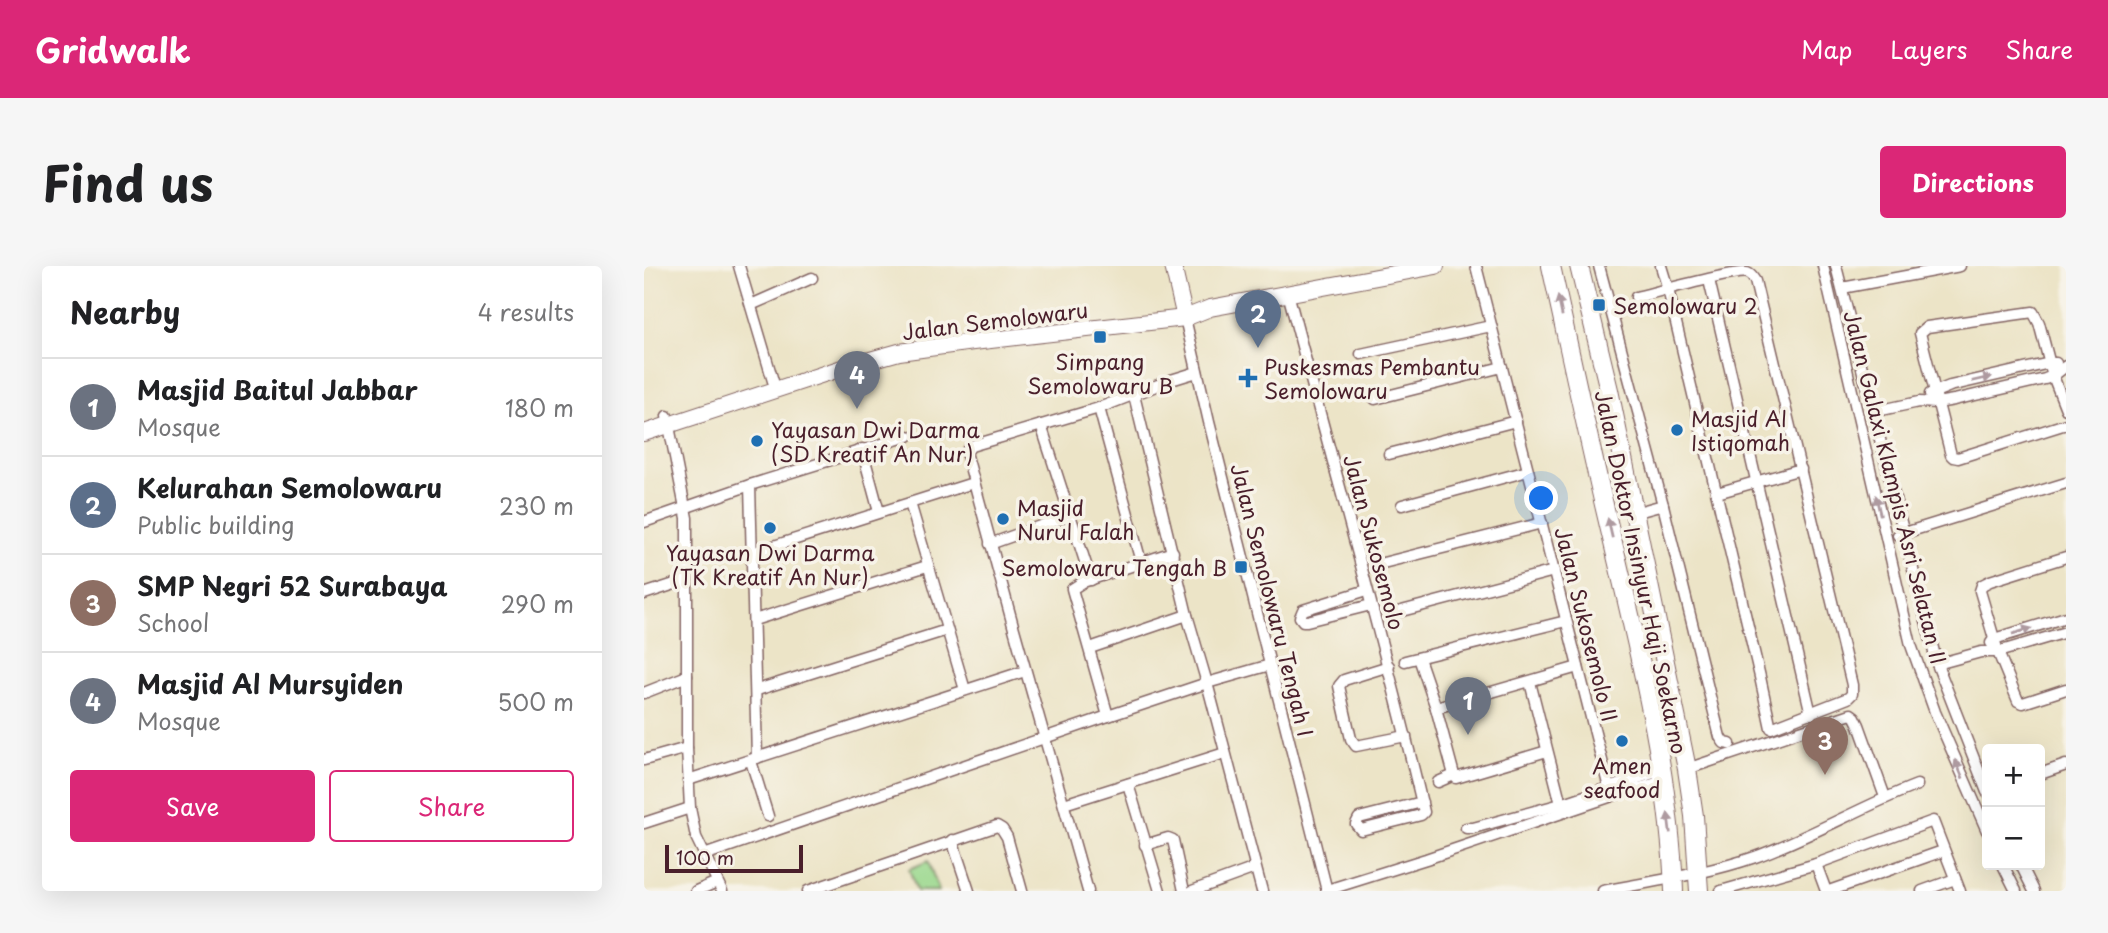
<!DOCTYPE html>
<html lang="en">
<head>
<meta charset="utf-8">
<style>
  :root { --surface:#fff; --page:#f6f6f6; --text:#202124; --muted:#757577; --line:#e0e0e0; --accent:#db2777 }
  body { margin:0; font-family:"Playpen Sans",sans-serif; background:var(--page); color:var(--text) }
  .controls { position:absolute; right:21px; bottom:21px; display:grid; overflow:hidden; border-radius:7px; box-shadow:0 7px 28px #0002 }
  .controls button { width:63px; height:63px; display:grid; place-items:center; padding:0; border:0; border-bottom:2px solid var(--line); background:var(--surface); color:var(--text); font:35px sans-serif }
  .scale { position:absolute; left:21px; bottom:18px; width:138px; box-sizing:border-box; padding-left:7px; border:4px solid #4a1f2b; border-top:0; font-size:19px; line-height:24px; white-space:nowrap; color:#4a1f2b; -webkit-text-stroke:5px #f7f3e8; paint-order:stroke }
  .you { position:absolute; left:898px; top:233px; width:24px; height:24px; margin:-18px; border:5px solid #fff; border-radius:50%; background:#1a73e8; box-shadow:0 0 0 10px #1a73e833 }
  .badge { display:grid; place-items:center; width:46px; height:46px; border-radius:50%; background:var(--accent); color:#fff; font-size:23px; font-weight:700 }
  .pin { position:absolute; translate:-50% -58px; filter:drop-shadow(0 2px 4px #0008) }
  .pin::after { content:''; position:absolute; top:37px; width:24px; height:21px; background:inherit; clip-path:polygon(0 0,100% 0,50% 100%) }
  .list { margin:0; padding:0; list-style:none }
  h2 { display:flex; justify-content:space-between; align-items:center; height:91px; margin:0; padding:0 28px; font-size:30px }
  h2 small { font-size:23px; font-weight:400; color:var(--muted) }
  .list li { display:grid; grid-template-columns:46px 1fr auto; gap:21px; align-items:center; box-sizing:border-box; height:98px; padding:0 28px; border-top:2px solid var(--line) }
  .list b { display:block; font-size:26px; white-space:nowrap }
  .list p { margin:0; font-size:23px; white-space:nowrap; color:var(--muted) }
  .list em { font-size:23px; font-style:normal; color:var(--muted) }
  .actions { display:flex; gap:14px; padding:21px 28px }
  .actions a { flex:1; padding:16px 0; border:2px solid var(--accent); border-radius:7px; text-align:center; font-size:24px; color:var(--accent) }
  .actions .main { background:var(--accent); color:#fff }
  .map { position:relative; flex:none; width:1422px; height:625px; overflow:hidden; border-radius:7px }
  header { display:flex; align-items:center; gap:42px; box-sizing:border-box; height:98px; padding:0 35px; background:var(--accent); color:#fff }
  header strong { font-size:33px }
  nav { display:flex; gap:38px; margin-inline-start:auto; font-size:24px }
  .intro { display:flex; align-items:center; justify-content:space-between; box-sizing:border-box; height:168px; padding:0 42px }
  h1 { margin:0; font-size:49px }
  .button { padding:18px 32px; border-radius:7px; background:var(--accent); color:#fff; font-size:24px; font-weight:700 }
  main { display:flex; gap:42px; padding:0 42px }
  aside { flex:1; background:var(--surface); border-radius:7px; box-shadow:0 7px 28px #0002 }
  .map>svg:first-child { display:block }
  .grass { fill:#9ad88d; stroke:#727c5c; stroke-width:2 }
  .lines { fill:none; stroke-linecap:round; stroke-linejoin:round }
  .street-casing { stroke:#836462; stroke-width:13 }
  .secondary-casing { stroke:#836462; stroke-width:18 }
  .primary-casing { stroke:#836462; stroke-width:20 }
  .street { stroke:#fff; stroke-width:10 }
  .secondary { stroke:#fff; stroke-width:16 }
  .primary { stroke:#fff; stroke-width:18 }
  .oneway { fill:#ae9aa0 }
  .poi-dot { fill:#1f6fb2; stroke:#f7f3e8; stroke-width:2.5 }
  .labels { text-anchor:middle; dominant-baseline:central; stroke-width:7; stroke-linejoin:round; paint-order:stroke }
  .poi-label { font-size:21px; fill:#4a1f2b; stroke:#f7f3e8; text-anchor:start }
  .street-label { font-size:21px; fill:#4a1f2b; stroke:#f7f3e8 }
</style>
</head>
<body>
<header>
<strong>Gridwalk</strong>
<nav><a>Map</a><a>Layers</a><a>Share</a></nav>
</header>
<div class="intro"><h1>Find us</h1><a class="button">Directions</a></div>
<main>
<aside>
<h2>Nearby<small>4 results</small></h2>
<ul class="list">
<li><span class="badge" style="background:#6b7280">1</span><div><b>Masjid Baitul Jabbar</b><p>Mosque</p></div><em>180 m</em></li>
<li><span class="badge" style="background:#5c6f8a">2</span><div><b>Kelurahan Semolowaru</b><p>Public building</p></div><em>230 m</em></li>
<li><span class="badge" style="background:#8d6e63">3</span><div><b>SMP Negri 52 Surabaya</b><p>School</p></div><em>290 m</em></li>
<li><span class="badge" style="background:#6b7280">4</span><div><b>Masjid Al Mursyiden</b><p>Mosque</p></div><em>500 m</em></li>
</ul>
<div class="actions"><a class="main">Save</a><a>Share</a></div>
</aside>
<div class="map">
<svg width="1422" height="625" viewBox="0 0 1422 625">
  <rect width="100%" height="100%" fill="#f7f3e8"/>
  <filter id="ink" filterUnits="userSpaceOnUse"><feTurbulence type="fractalNoise" baseFrequency=".0143" numOctaves="2"/><feDisplacementMap in="SourceGraphic" scale="14" xChannelSelector="R" yChannelSelector="G"/><feConvolveMatrix kernelMatrix="1 2 1 2 8 2 1 2 1" color-interpolation-filters="sRGB"/></filter>
  <filter id="wash" filterUnits="userSpaceOnUse"><feTurbulence type="fractalNoise" baseFrequency=".00686" numOctaves="4" result="noise"/><feDisplacementMap in="SourceGraphic" scale="28" xChannelSelector="R" yChannelSelector="G"/><feGaussianBlur stdDeviation="1.57" result="paint"/><feColorMatrix in="noise" values="0 0 0 0 0 0 0 0 0 0 0 0 0 0 0 0 0 1.4 0 .05"/><feComposite in="paint" operator="in"/></filter>
  <g filter="url(#wash)">
    <rect width="100%" height="100%" fill="#ece4c7"/>
    <polygon class="grass" points="284,595 295,625 273,625 265,603"/>
  </g>
  <g filter="url(#ink)">
    <g class="lines">
      <defs>
        <g id="street">
          <polyline points="95,0 129,115"/>
          <polyline points="832,0 965,522"/>
          <polyline points="955,0 1019,239 1076,471 1080,477 1086,478"/>
          <polyline points="1179,0 1267,379 1291,446 1343,565"/>
          <polyline points="1192,0 1293,398 1343,526"/>
          <polyline points="1065,14 1167,448"/>
          <polyline points="1198,22 1316,0"/>
          <path d="M644 27C689 200 739 372 780 546L777 549 717 564 712 558 715 552 778 536"/>
          <path d="M992 31C1009 27 1093 4 1103 7 1108 9 1108 11 1111 15L1208 419V428L1204 432 1127 462 1116 411 1024 23 1017 0"/>
          <polyline points="107,39 168,12"/>
          <polyline points="541,52 565,156 683,625"/>
          <polyline points="717,88 847,60"/>
          <polyline points="1286,128 1306,120 1406,97 1412,97"/>
          <polyline points="490,129 543,349 563,417 618,625"/>
          <polyline points="731,133 858,101"/>
          <polyline points="455,142 497,296"/>
          <polyline points="1422,143 1409,110 1395,57 1389,46 1283,61 1276,67 1307,189 1309,191 1314,192 1422,158"/>
          <polyline points="1228,146 1275,136 1293,137 1310,134 1401,113 1409,110 1422,100"/>
          <polyline points="23,150 43,252 43,482 46,542 52,571 78,625"/>
          <polyline points="397,159 447,314"/>
          <polyline points="218,183 235,246"/>
          <polyline points="745,188 872,155"/>
          <polyline points="106,219 113,492"/>
          <polyline points="1073,227 1157,203"/>
          <polyline points="266,237 321,424"/>
          <polyline points="758,239 884,205"/>
          <polyline points="990,247 1019,239"/>
          <polyline points="0,256 106,219 264,170"/>
          <polyline points="1254,269 1422,217"/>
          <polyline points="346,278 427,249"/>
          <polyline points="108,287 329,217"/>
          <polyline points="1422,291 1346,315 1338,319 1336,325 1354,386 1374,435 1379,437 1422,423"/>
          <polyline points="735,298 898,257"/>
          <polyline points="723,324 659,344 656,351 659,355 663,355 727,339"/>
          <polyline points="0,328 43,314"/>
          <polyline points="746,348 910,305"/>
          <polyline points="110,354 283,300"/>
          <polyline points="1347,377 1350,373 1422,351"/>
          <polyline points="446,382 543,349"/>
          <polyline points="775,392 792,442 810,509 812,512 903,485"/>
          <polyline points="761,395 922,355"/>
          <polyline points="1293,398 1337,386 1354,386 1422,366"/>
          <polyline points="745,400 700,414 695,420 707,473 712,480 762,470"/>
          <polyline points="886,416 917,538"/>
          <polyline points="113,424 303,364"/>
          <polyline points="0,427 43,410"/>
          <polyline points="792,442 934,401"/>
          <polyline points="464,450 428,323 439,316 529,286"/>
          <polyline points="0,494 43,482"/>
          <polyline points="107,495 124,550"/>
          <polyline points="1043,503 1207,448 1211,451 1215,459 1241,531"/>
          <polyline points="1396,508 1422,499"/>
          <polyline points="44,514 381,405"/>
          <polyline points="794,516 810,509"/>
          <polyline points="484,518 516,625"/>
          <polyline points="420,538 581,487"/>
          <polyline points="0,557 46,542"/>
          <polyline points="822,562 829,562 917,538 1018,504"/>
          <polyline points="308,574 325,625"/>
          <polyline points="501,579 524,572 529,574 540,625"/>
          <polyline points="60,589 464,450 563,417 626,399"/>
          <polyline points="1172,598 1182,625"/>
          <polyline points="1359,599 1372,625"/>
          <polyline points="1377,599 1390,625"/>
          <polyline points="683,624 782,593 974,528 1020,515"/>
          <polyline points="52,625 73,616"/>
          <polyline points="164,625 353,560 358,563 363,571 378,625"/>
          <polyline points="444,625 370,363 322,186 327,180 455,142 527,114 553,106"/>
          <polyline points="548,625 611,602"/>
          <path d="M959 625C1010 615 1062 608 1111 591 1167 571 1218 540 1273 519"/>
          <polyline points="1077,625 1172,598 1289,555 1316,625"/>
          <polyline points="1185,625 1299,585"/>
          <polyline points="1278,625 1311,613"/>
        </g>
        <g id="secondary">
          <polyline points="529,0 541,52"/>
          <polyline points="0,167 201,101 255,86 329,76 541,52 566,42 792,0"/>
        </g>
        <g id="primary">
          <path d="M907 0C928 95 948 191 971 285 997 395 1026 512 1030 625"/>
          <polyline points="935,0 965,124 1043,503 1050,550 1055,625"/>
        </g>
      </defs>
      <use href="#street" class="street-casing"/>
      <use href="#secondary" class="secondary-casing"/>
      <use href="#primary" class="primary-casing"/>
      <use href="#street" class="street"/>
      <use href="#secondary" class="secondary"/>
      <use href="#primary" class="primary"/>
    </g>
    <defs><path id="oneway-solid" d="M-6-.8H1V-3.2L6.5 0L1 3.2V.8H-6Z" transform="scale(1.75)"/></defs>
    <g class="oneway">
      <use href="#oneway-solid" transform="translate(916 40) rotate(-102)"/>
      <use href="#oneway-solid" transform="translate(1338 113) rotate(-13)"/>
      <use href="#oneway-solid" transform="translate(1234 239) rotate(-103)"/>
      <use href="#oneway-solid" transform="translate(966 262) rotate(-103)"/>
      <use href="#oneway-solid" transform="translate(1378 365) rotate(-17)"/>
      <use href="#oneway-solid" transform="translate(1315 503) rotate(-113)"/>
      <use href="#oneway-solid" transform="translate(1025 557) rotate(-97)"/>
    </g>
  </g>
  <g class="poi-dot">
    <rect x="948" y="32" width="14" height="14" rx="3.5"/>
    <rect x="449" y="64" width="14" height="14" rx="3.5"/>
    <path d="M600.5 101.5h7v7h7v7h-7v7h-7v-7h-7v-7h7z"/>
    <circle cx="1033" cy="164" r="7"/>
    <circle cx="113" cy="175" r="7"/>
    <circle cx="359" cy="253" r="7"/>
    <circle cx="126" cy="262" r="7"/>
    <rect x="590" y="294" width="14" height="14" rx="3.5"/>
    <circle cx="978" cy="475" r="7"/>
  </g>
  <g class="labels">
    <g class="poi-label">
      <text x="969" y="39">Semolowaru 2</text>
      <text x="456" y="95" text-anchor="middle">Simpang<tspan x="456" dy="24">Semolowaru B</tspan></text>
      <text x="620" y="100">Puskesmas Pembantu<tspan x="620" dy="24">Semolowaru</tspan></text>
      <text x="1047" y="152">Masjid Al<tspan x="1047" dy="24">Istiqomah</tspan></text>
      <text x="127" y="163">Yayasan Dwi Darma<tspan x="127" dy="24">(SD Kreatif An Nur)</tspan></text>
      <text x="373" y="241">Masjid<tspan x="373" dy="24">Nurul Falah</tspan></text>
      <text x="126" y="286" text-anchor="middle">Yayasan Dwi Darma<tspan x="126" dy="24">(TK Kreatif An Nur)</tspan></text>
      <text x="583" y="301" text-anchor="end">Semolowaru Tengah B</text>
      <text x="978" y="499" text-anchor="middle">Amen<tspan x="978" dy="24">seafood</tspan></text>
    </g>
    <g class="street-label">
      <text transform="translate(351 54) rotate(-7)">Jalan Semolowaru</text>
      <text transform="translate(1252 221) rotate(76)">Jalan Galaxi Klampis Asri Selatan II</text>
      <text transform="translate(731 276) rotate(75)">Jalan Sukosemolo</text>
      <text transform="translate(998 306) rotate(78)">Jalan Doktor Insinyur Haji Soekarno</text>
      <text transform="translate(629 334) rotate(76)">Jalan Semolowaru Tengah I</text>
      <text transform="translate(943 358) rotate(76)">Jalan Sukosemolo II</text>
    </g>
  </g>
</svg>
<div class="controls">
<button>+</button>
<button>−</button>
</div>
<div class="scale">100 m</div>
<div class="you"></div>
<div class="pin badge" style="left:824px;top:469px;background:#6b7280">1</div>
<div class="pin badge" style="left:614px;top:82px;background:#5c6f8a">2</div>
<div class="pin badge" style="left:1181px;top:509px;background:#8d6e63">3</div>
<div class="pin badge" style="left:213px;top:143px;background:#6b7280">4</div>
</div>
</main>
</body>
</html>
